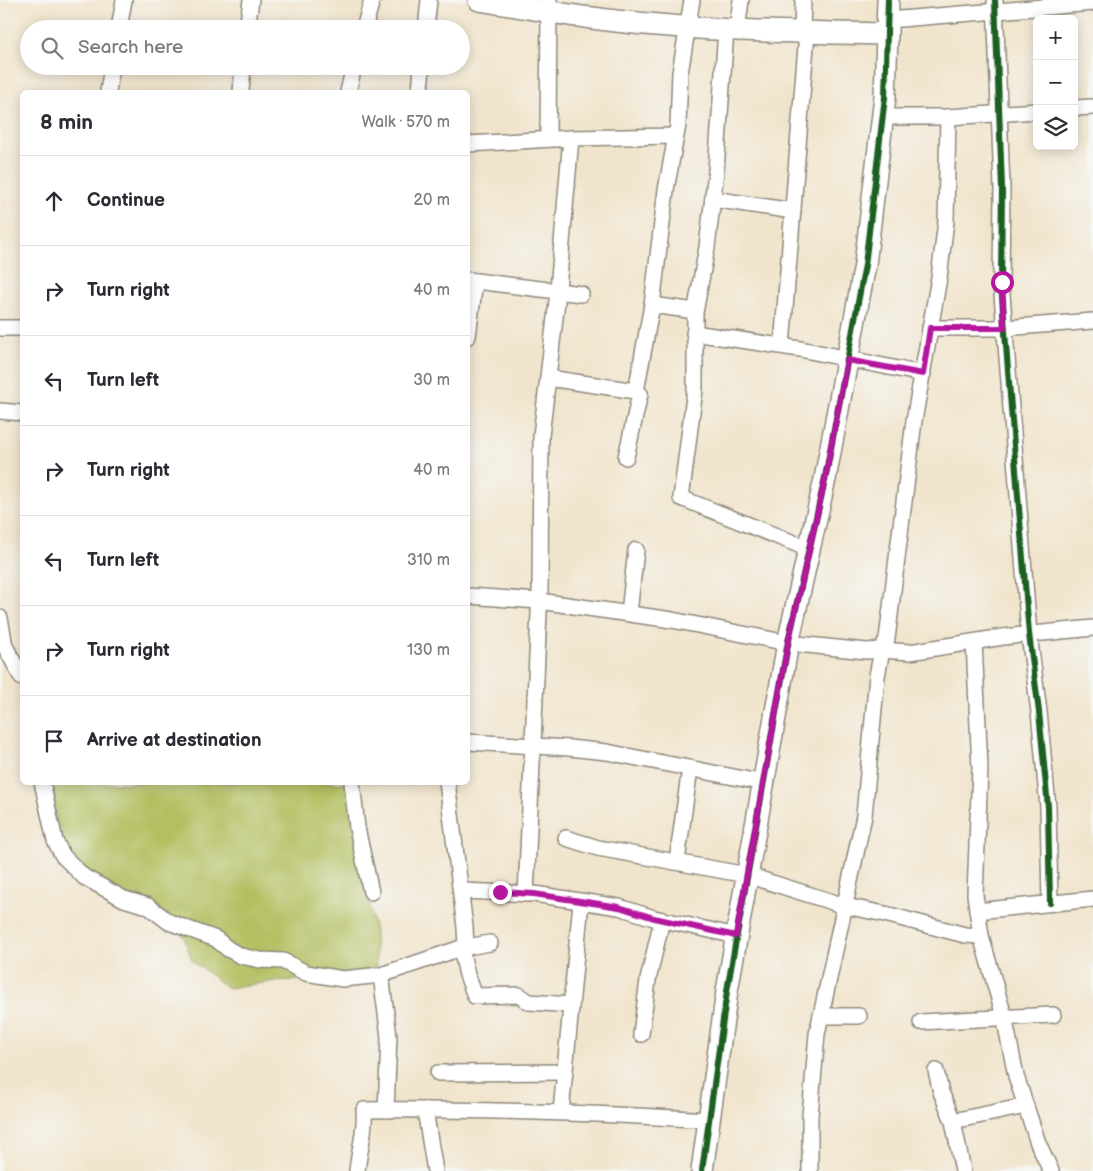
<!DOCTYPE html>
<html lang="en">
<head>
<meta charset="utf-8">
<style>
  :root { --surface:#fff; --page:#f2f2f3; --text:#2b2b33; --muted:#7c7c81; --line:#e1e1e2 }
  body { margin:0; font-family:"Balsamiq Sans",sans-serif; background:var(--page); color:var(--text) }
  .controls { position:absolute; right:15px; top:15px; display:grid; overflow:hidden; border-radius:8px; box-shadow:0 2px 12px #0003 }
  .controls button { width:45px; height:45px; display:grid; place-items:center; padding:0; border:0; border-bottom:1px solid var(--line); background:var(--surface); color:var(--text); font:25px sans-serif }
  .stop { position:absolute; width:15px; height:15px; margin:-11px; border:4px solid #b5179e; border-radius:50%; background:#fff }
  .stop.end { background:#b5179e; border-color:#fff; box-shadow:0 1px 5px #0008 }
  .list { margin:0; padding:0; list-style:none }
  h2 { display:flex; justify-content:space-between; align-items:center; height:65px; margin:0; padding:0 20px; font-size:21px }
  h2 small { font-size:16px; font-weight:400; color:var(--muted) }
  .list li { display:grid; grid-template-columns:32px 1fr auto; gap:15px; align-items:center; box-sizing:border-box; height:90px; padding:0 20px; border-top:1px solid var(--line) }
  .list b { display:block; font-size:19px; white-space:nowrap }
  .list em { font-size:16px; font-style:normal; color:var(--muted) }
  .icon { flex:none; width:28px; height:28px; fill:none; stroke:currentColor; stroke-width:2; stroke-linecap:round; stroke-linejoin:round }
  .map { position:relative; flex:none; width:1093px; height:1171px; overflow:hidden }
  .search { position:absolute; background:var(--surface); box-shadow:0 2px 12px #0003; left:20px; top:20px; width:450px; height:55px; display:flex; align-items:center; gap:12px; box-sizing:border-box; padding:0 18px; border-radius:28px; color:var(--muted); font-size:19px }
  .panel { position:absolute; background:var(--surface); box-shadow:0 2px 12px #0003; left:20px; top:90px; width:450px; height:695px; border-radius:8px }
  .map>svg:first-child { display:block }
  .green { fill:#b3bf61; stroke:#6f7546 }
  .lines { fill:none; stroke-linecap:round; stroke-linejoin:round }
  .street-casing { stroke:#8e887c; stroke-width:18 }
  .secondary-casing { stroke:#8e887c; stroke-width:24 }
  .street { stroke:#fff; stroke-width:15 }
  .secondary { stroke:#fff; stroke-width:21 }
  .cycleway-casing { stroke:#f6f6f2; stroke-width:9 }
  .cycleway { stroke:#1b5e20; stroke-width:6 }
  .route { stroke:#b5179e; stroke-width:6 }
</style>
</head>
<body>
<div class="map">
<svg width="1093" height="1171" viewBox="0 0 1093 1171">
  <rect width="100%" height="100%" fill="#f6f6f2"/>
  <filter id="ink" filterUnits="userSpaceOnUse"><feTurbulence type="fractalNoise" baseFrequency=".02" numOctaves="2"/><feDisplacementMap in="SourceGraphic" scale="10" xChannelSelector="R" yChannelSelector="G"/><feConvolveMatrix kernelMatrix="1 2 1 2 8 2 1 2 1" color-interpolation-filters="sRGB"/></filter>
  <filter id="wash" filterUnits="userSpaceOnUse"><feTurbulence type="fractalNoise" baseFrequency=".0096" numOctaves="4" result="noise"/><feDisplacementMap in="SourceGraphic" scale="20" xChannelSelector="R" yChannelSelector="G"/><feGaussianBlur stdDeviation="1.12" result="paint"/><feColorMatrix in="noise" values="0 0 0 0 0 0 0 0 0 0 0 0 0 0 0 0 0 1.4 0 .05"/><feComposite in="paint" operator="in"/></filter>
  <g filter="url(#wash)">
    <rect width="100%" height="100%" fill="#f1e4cc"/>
    <polygon class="green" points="49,783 346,783 375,932 376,966 371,970 322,979 276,981 228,988 192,961 184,937 169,915 101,883 66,852 57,822"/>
  </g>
  <g filter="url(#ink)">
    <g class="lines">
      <defs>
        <g id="street">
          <polyline points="995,0 1002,188 1001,282 1029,634 1039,712 1048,807 1050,903"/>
          <polyline points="888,20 1093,3"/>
          <polyline points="119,29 124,0"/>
          <polyline points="247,29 251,0"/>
          <polyline points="364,29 372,0"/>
          <polyline points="426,29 429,0"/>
          <polyline points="726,30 716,171 707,247 695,313 695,389 681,498 809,549"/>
          <polyline points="737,31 741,0"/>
          <polyline points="802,32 803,0"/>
          <polyline points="108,92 112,66"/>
          <polyline points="241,92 243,66"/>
          <polyline points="348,92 354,66"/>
          <polyline points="420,92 422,66"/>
          <polyline points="1074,108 1093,107"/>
          <polyline points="883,117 948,117 1037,111"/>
          <polyline points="548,139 549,0"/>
          <polyline points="468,144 571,138 675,136"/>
          <polyline points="713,199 793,211"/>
          <polyline points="468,280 581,294"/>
          <polyline points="652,305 695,311"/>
          <polyline points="0,328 22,328"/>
          <polyline points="930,328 1004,328 1093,321"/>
          <polyline points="694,333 800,349 923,374"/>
          <polyline points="468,336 475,281"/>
          <polyline points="782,346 807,33"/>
          <polyline points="548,378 636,391 640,394 626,457"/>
          <polyline points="636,391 652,305 666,190 678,125 680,73 692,0"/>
          <polyline points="0,411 22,413"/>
          <polyline points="468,596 539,601 672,620 788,643 866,651 882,650 910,652 1003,637 1093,628"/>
          <polyline points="629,613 636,550"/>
          <polyline points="0,618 5,646 22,678"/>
          <polyline points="974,642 980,768 975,895 981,936 1004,1016 1016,1076 1038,1143 1051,1171"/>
          <polyline points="468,742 569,748 607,752 764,783"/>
          <polyline points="42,782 55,841 63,856 84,877 124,899 148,906 169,922 216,939 228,949 241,956 260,960 283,961 306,973 343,979 381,975 461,948 490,943"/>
          <polyline points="352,782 357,828 371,892"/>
          <polyline points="447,782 465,927 466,947"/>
          <polyline points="566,838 598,848 747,875 845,906 885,914 965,935 981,936"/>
          <polyline points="677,861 690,768"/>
          <polyline points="461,891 534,894 619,907 654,918 737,936"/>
          <polyline points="526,894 540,591 541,436 557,301 571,138"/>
          <polyline points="977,911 1093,899"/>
          <polyline points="461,948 467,975 475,996 519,995 529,1002 571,1005"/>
          <polyline points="381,975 389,1037 386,1110"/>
          <polyline points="821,1016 859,1016"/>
          <polyline points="921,1022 1053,1015"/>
          <polyline points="641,1034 648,980 662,920"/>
          <polyline points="936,1071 941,1092 953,1121 963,1171"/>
          <polyline points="438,1073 565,1072"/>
          <polyline points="425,1110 435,1171"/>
          <polyline points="561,1112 581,902"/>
          <polyline points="953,1121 1026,1106"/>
          <path d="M357 1171C359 1150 366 1131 364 1110 480 1109 594 1113 709 1120"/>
          <polyline points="810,1171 810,1116 817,1034 864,816 877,676 882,650 887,639 914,421 939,278 946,221 948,117"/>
        </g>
        <g id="secondary">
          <path d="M479 0C517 5 554 14 592 18 690 31 788 32 887 34"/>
          <polyline points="702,1171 727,991 788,643 825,479 865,265 885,97 888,0"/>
        </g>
      </defs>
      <use href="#street" class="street-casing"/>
      <use href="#secondary" class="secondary-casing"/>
      <use href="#street" class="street"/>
      <use href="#secondary" class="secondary"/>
      <defs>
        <g id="cycleway">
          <polyline points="995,0 1002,188 1001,282 1029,634 1039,712 1048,807 1050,903"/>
          <polyline points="702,1171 727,991 788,643 825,479 865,265 885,97 888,0"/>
        </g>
      </defs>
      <use href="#cycleway" class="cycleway-casing"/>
      <use href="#cycleway" class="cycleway"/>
    </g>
  </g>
  <g class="lines" filter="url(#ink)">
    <polyline class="route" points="500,892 534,894 619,907 654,918 736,936 788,643 825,479 847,360 923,374 930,328 1004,328 1002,282"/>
  </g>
</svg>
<div class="controls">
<button>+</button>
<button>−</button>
<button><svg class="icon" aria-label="layers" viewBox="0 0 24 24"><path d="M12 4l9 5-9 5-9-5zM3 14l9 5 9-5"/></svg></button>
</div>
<div class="stop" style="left:1002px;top:282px"></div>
<div class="stop end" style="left:500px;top:892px"></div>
<div class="search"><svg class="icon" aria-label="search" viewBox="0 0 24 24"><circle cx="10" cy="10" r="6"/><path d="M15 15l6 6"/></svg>Search here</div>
<section class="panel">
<h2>8 min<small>Walk · 570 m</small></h2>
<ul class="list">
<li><svg class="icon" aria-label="ahead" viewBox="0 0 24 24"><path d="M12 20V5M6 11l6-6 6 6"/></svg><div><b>Continue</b></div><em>20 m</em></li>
<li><svg class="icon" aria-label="right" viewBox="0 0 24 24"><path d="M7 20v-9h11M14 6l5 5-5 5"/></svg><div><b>Turn right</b></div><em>40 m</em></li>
<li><svg class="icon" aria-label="left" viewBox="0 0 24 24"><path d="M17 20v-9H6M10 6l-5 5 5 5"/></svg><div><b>Turn left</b></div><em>30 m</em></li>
<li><svg class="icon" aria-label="right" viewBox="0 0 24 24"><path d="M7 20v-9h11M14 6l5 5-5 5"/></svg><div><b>Turn right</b></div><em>40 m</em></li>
<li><svg class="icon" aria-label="left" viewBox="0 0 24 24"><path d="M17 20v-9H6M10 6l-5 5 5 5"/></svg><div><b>Turn left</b></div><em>310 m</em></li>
<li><svg class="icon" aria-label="right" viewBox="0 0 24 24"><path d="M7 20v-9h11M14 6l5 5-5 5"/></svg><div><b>Turn right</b></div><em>130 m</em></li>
<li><svg class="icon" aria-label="arrive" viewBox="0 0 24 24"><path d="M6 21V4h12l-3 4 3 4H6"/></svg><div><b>Arrive at destination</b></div></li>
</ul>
</section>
</div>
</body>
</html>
